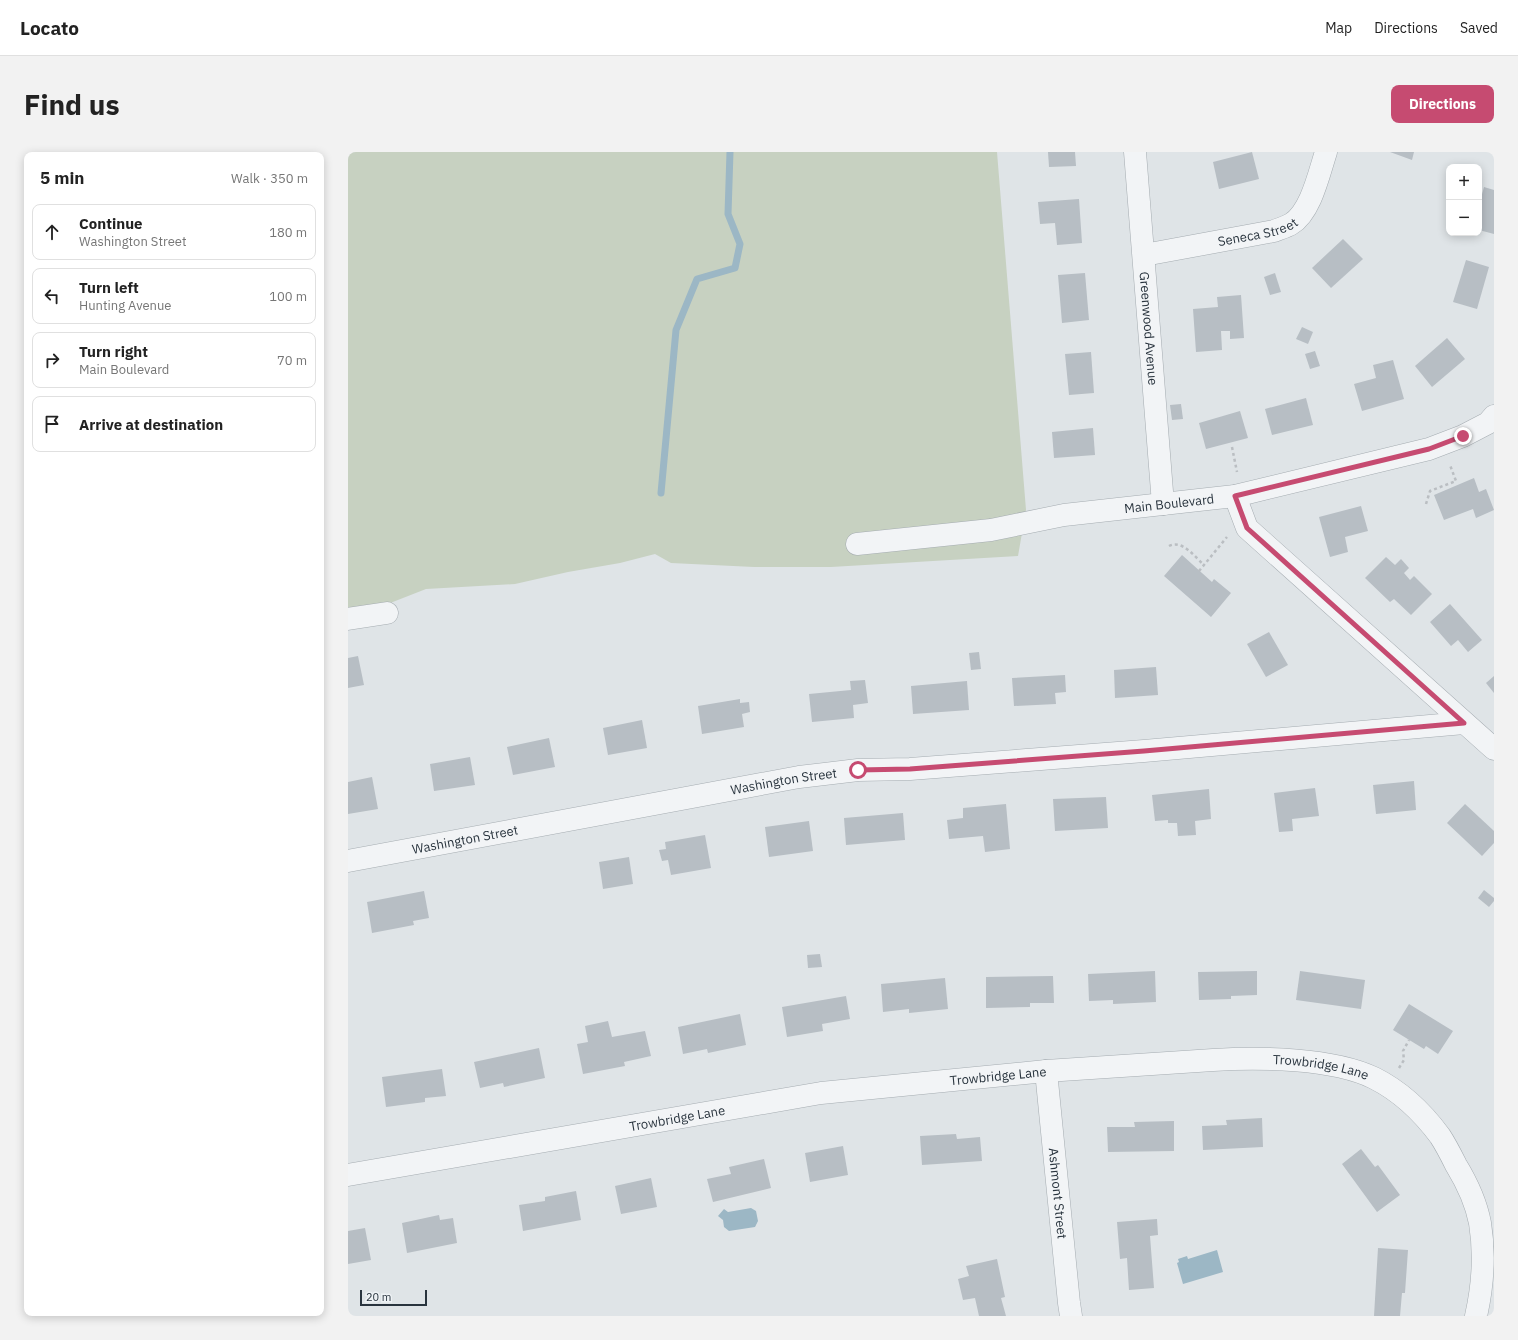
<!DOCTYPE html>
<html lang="en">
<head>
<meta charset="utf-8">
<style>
  :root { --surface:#fff; --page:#f2f2f2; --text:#222; --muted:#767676; --line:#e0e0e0; --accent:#c64b71 }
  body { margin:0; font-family:"IBM Plex Sans",sans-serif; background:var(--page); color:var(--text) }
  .controls { position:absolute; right:12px; top:12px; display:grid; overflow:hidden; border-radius:8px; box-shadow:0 2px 10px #0003 }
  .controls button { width:36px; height:36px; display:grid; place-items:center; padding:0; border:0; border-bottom:1px solid var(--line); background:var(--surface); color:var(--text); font:20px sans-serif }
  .scale { position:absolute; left:12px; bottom:10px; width:67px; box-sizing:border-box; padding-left:4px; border:2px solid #29343e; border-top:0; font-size:11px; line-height:14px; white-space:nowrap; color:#29343e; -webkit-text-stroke:3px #eef2f5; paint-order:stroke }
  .stop { position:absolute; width:12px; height:12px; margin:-9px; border:3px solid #c64b71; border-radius:50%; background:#fff }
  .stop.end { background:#c64b71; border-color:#fff; box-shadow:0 1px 4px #0008 }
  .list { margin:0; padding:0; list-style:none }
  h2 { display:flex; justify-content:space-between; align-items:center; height:52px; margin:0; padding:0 16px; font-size:17px }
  h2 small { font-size:13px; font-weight:400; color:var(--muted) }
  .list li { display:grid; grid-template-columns:26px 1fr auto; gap:12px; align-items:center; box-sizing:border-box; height:56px; margin:0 8px 8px; padding:0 8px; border:1px solid var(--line); border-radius:8px }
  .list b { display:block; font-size:15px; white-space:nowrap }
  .list p { margin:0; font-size:13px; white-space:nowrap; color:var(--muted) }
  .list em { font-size:13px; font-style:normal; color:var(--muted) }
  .icon { flex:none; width:22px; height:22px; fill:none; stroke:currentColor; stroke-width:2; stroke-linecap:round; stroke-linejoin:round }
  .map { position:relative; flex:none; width:1146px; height:1164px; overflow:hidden; border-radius:8px }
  header { display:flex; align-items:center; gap:24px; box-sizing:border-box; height:56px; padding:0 20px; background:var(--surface); border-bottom:1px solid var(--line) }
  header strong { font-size:19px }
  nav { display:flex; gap:22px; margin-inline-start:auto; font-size:14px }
  .intro { display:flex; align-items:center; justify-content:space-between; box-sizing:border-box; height:96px; padding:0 24px }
  h1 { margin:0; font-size:28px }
  .button { padding:10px 18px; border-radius:8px; background:var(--accent); color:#fff; font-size:14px; font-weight:700 }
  main { display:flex; gap:24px; padding:0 24px }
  aside { flex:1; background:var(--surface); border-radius:8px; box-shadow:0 2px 10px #0003 }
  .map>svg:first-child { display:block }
  .green { fill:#c7d1c1 }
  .water { fill:#9cb7c5 }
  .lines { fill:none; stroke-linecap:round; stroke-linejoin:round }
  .stream { stroke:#9cb7c5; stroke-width:7 }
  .building { fill:#b7bec4 }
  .minor-casing { stroke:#a5acb1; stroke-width:23 }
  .path { stroke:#babec2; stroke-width:2.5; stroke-dasharray:3 3; stroke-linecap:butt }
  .minor { stroke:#f2f4f6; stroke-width:22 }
  .route { stroke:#c64b71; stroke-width:5 }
  .labels { text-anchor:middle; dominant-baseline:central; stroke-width:4; stroke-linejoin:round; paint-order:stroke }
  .street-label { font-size:13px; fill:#29343e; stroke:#eef2f5 }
</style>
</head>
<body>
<header>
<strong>Locato</strong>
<nav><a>Map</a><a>Directions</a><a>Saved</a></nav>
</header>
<div class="intro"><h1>Find us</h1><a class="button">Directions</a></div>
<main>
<aside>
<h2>5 min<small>Walk · 350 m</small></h2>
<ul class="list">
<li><svg class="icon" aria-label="ahead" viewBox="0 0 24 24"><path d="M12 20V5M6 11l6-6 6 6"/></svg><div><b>Continue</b><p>Washington Street</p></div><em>180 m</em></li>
<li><svg class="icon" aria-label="left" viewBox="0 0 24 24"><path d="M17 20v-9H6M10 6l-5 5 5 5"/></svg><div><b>Turn left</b><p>Hunting Avenue</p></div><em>100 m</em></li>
<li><svg class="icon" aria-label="right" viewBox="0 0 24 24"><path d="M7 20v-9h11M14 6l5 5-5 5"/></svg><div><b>Turn right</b><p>Main Boulevard</p></div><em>70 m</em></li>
<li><svg class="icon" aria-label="arrive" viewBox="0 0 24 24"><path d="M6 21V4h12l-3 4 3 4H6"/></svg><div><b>Arrive at destination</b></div></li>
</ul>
</aside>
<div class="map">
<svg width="1146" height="1164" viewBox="0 0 1146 1164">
  <rect width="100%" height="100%" fill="#dfe4e7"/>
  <polygon class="green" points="0,0 649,0 678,358 670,404 483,415 406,415 323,411 307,402 272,411 220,420 167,432 78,437 32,455 0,463"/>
  <g class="water">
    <polygon points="403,1056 408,1059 410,1069 407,1075 381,1079 376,1075 375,1068 370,1064 376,1057 380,1060"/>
    <polygon points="869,1098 875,1120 835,1132 829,1111 831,1110 830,1107 839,1104 840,1107"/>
  </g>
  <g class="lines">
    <polyline class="stream" points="313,341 328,178 349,127 387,116 392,92 380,62 382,0"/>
  </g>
  <g class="building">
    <polygon points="700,0 727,0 728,14 701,15"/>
    <polygon points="904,0 911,27 871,37 865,10"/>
    <polygon points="1042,0 1066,0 1064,8"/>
    <polygon points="1136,35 1146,38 1146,82 1131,78 1131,53"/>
    <polygon points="731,47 734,91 709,93 707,71 692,72 690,50"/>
    <polygon points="995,87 1015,107 983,136 964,116"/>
    <polygon points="1118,108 1141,115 1129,157 1105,150"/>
    <polygon points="737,121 741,168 714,171 710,123"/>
    <polygon points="927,121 933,140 922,143 916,125"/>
    <polygon points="893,143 896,186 882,187 882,179 873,179 874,198 848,200 845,157 870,155 869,145"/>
    <polygon points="954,175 965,180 960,192 948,187"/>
    <polygon points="1099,186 1117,207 1084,235 1067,214"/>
    <polygon points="967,199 972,214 962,217 957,202"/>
    <polygon points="743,200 746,241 721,243 717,202"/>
    <polygon points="1045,208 1056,247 1014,259 1006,232 1028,226 1025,213"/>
    <polygon points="958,246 965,273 924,283 917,257"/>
    <polygon points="833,252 835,267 824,268 822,253"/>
    <polygon points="892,259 900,286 858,297 851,271"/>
    <polygon points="745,276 747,303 706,306 704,280"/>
    <polygon points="1126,326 1131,340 1138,337 1146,358 1128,366 1125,357 1096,368 1086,343"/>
    <polygon points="1013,354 1020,379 997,385 1000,400 982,405 971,365"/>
    <polygon points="834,403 864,430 866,427 883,441 863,465 816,424"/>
    <polygon points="1038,405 1047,413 1053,407 1061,416 1056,421 1062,428 1066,424 1084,442 1063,463 1046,447 1042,450 1017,426"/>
    <polygon points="1102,452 1134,488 1120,500 1110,488 1103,494 1082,470"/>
    <polygon points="921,480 940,513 918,525 899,492"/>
    <polygon points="631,500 633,517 623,518 621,501"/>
    <polygon points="10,504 16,533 0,536 0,506"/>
    <polygon points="808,515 810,543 767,546 766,518"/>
    <polygon points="717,523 718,540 707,541 708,552 666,554 664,526"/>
    <polygon points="1146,524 1146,541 1138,531"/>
    <polygon points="517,528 520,551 505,553 506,566 464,570 461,542 503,538 502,529"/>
    <polygon points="619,529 621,558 565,562 563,534"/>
    <polygon points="392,547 392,551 401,550 402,560 394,562 396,575 354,582 350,554"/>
    <polygon points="294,568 299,596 260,603 255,576"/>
    <polygon points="201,586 207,615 165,623 159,595"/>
    <polygon points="122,605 127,633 86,639 82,612"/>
    <polygon points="24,625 30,657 0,662 0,630"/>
    <polygon points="1066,629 1068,658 1028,662 1025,633"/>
    <polygon points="967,636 971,664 944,667 945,679 931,680 926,641"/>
    <polygon points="861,637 863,667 847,669 848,683 830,684 829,671 820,671 820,668 807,669 804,643"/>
    <polygon points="758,645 760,676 707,679 705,647"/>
    <polygon points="658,652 662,697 637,700 635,684 601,687 599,668 615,666 615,656"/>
    <polygon points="1117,652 1146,679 1146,691 1134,704 1099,671"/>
    <polygon points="555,661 557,688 498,693 496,666"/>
    <polygon points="461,669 465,699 421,705 417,675"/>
    <polygon points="357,683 363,716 323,723 320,708 314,709 311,698 318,697 317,690"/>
    <polygon points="281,705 285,732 255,737 251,710"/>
    <polygon points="1136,738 1146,746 1146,749 1141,755 1130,746"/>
    <polygon points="76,739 81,766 65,769 66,773 24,781 19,750"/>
    <polygon points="472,802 474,815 460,816 459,803"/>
    <polygon points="807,819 808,850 765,852 765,848 741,849 740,822"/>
    <polygon points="909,819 909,843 883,844 883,847 851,848 850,820"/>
    <polygon points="952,819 1017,828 1013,857 948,848"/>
    <polygon points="705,824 706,851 682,851 682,855 638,856 638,825"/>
    <polygon points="597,826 600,857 561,861 561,857 535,860 533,832"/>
    <polygon points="498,844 502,867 474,872 475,879 439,885 434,855"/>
    <polygon points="1061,852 1105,879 1090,902 1078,894 1076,897 1045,878"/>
    <polygon points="392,862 398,893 360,901 359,897 335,902 330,875"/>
    <polygon points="260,869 264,885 297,879 303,904 276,910 277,914 235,922 229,892 240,890 237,874"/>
    <polygon points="191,896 197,926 156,935 155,931 132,936 126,910"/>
    <polygon points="94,917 98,944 77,946 77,950 38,955 34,925"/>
    <polygon points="914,966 915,995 855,998 854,974 879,973 878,968"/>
    <polygon points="826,969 826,999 760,1000 759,975 787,975 786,970"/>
    <polygon points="608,982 609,987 632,985 634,1009 574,1013 572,984"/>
    <polygon points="495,994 500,1023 462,1030 457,1001"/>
    <polygon points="1013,997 1027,1015 1030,1013 1052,1043 1029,1060 994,1012"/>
    <polygon points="416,1007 423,1036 365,1050 359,1027 383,1022 381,1015"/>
    <polygon points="303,1026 309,1055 273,1062 267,1034"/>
    <polygon points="228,1039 233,1068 175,1079 171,1053 197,1049 197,1045"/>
    <polygon points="91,1063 92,1068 105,1066 109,1091 59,1101 54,1071"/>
    <polygon points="809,1067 810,1083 802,1084 806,1136 781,1138 779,1106 772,1107 769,1070"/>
    <polygon points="17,1076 23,1108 0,1112 0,1079"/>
    <polygon points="1030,1096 1060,1098 1057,1141 1054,1141 1052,1164 1026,1164"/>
    <polygon points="649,1107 657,1145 653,1146 658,1164 631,1164 627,1146 615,1148 610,1127 621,1124 618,1114"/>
  </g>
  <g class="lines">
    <defs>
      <g id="minor">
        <path id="s1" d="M787 0 815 352"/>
        <path id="s2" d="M796 103 926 79C931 77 938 75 943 72 963 60 971 21 978 0"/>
        <polyline points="887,344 899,376 1146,597"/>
        <path id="s3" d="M509 392 643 378 716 363 887 344 1081 297 1115 284 1140 271 1146 264"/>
        <polyline points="0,467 39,461"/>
        <path id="s4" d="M0 709 451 625 510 618 562 617 796 599 1116 571"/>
        <path id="s5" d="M698 919 721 1151 723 1164"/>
        <path id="s6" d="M0 1023 473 941 698 919 865 908C911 905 985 906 1026 926 1052 939 1075 961 1092 984 1098 993 1103 1003 1108 1013 1119 1031 1128 1050 1132 1071 1137 1102 1135 1133 1128 1164"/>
      </g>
    </defs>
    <use href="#minor" class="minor-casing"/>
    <g class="path">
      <polyline points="884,295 889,320"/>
      <polyline points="1078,352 1082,339 1108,329 1102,313"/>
      <path d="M821 394C834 387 847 405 856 413"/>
      <polyline points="851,419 879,385"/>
      <polyline points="1051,916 1056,908 1055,899 1061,888"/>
    </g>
    <use href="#minor" class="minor"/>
  </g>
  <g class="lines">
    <polyline class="route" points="510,618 562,617 796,599 1116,571 899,376 887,344 1081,297 1115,284"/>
  </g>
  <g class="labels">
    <g class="street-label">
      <text stroke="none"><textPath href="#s2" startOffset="116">Seneca Street</textPath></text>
      <text stroke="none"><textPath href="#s1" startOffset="177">Greenwood Avenue</textPath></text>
      <text stroke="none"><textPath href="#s3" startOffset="315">Main Boulevard</textPath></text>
      <text stroke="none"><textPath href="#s4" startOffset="443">Washington Street</textPath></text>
      <text stroke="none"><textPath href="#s4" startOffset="119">Washington Street</textPath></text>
      <text stroke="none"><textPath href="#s6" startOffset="982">Trowbridge Lane</textPath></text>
      <text stroke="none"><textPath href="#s6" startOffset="658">Trowbridge Lane</textPath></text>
      <text stroke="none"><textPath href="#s6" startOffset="334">Trowbridge Lane</textPath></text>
      <text stroke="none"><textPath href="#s5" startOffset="123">Ashmont Street</textPath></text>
    </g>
  </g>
</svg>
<div class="controls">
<button>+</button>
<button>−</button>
</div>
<div class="scale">20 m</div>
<div class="stop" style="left:510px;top:618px"></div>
<div class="stop end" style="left:1115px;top:284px"></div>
</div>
</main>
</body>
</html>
